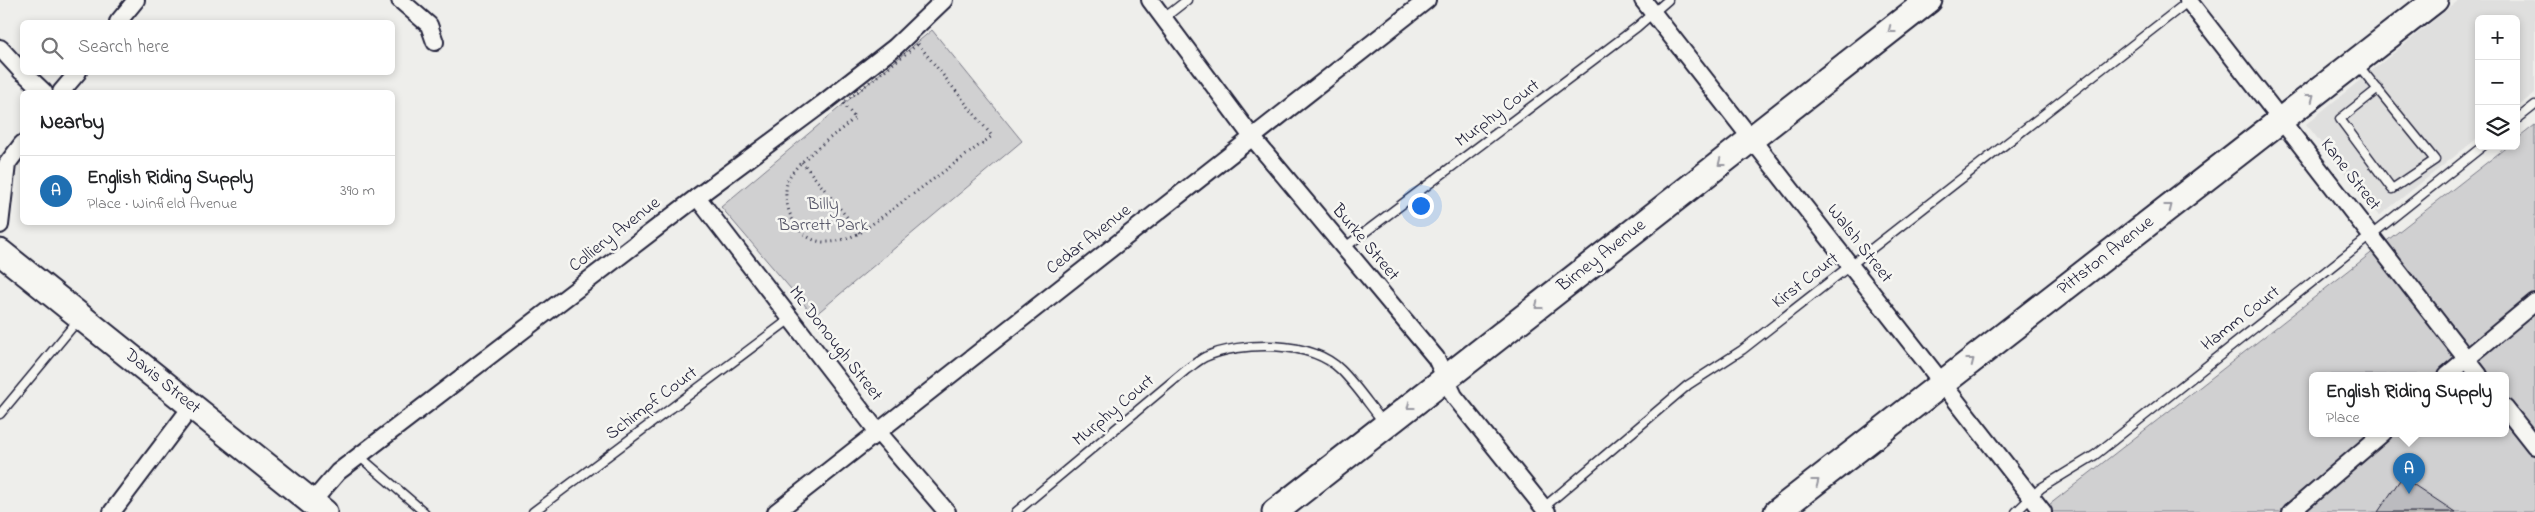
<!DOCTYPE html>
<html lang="en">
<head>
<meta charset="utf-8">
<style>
  :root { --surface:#fff; --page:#f2f2f2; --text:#202124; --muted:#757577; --line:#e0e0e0; --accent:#1f6fb2 }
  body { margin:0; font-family:"Indie Flower",sans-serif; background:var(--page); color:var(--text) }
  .controls { position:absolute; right:15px; top:15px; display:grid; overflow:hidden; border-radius:8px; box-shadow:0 2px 8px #0003 }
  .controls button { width:45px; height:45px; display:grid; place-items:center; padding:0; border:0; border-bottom:1px solid var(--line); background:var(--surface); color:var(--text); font:25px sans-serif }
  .you { position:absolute; left:1420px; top:205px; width:18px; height:18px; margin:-12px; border:4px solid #fff; border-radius:50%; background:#1a73e8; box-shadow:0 0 0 8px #1a73e833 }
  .badge { display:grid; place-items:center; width:32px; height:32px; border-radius:50%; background:var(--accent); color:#fff; font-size:16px; font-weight:700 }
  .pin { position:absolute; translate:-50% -41px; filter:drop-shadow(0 1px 2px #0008) }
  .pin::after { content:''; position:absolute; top:26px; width:18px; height:15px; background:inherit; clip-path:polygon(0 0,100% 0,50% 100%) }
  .popup { position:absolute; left:2309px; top:372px; width:200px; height:65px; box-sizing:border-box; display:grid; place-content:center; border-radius:8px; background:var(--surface); filter:drop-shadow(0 1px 4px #0005); font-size:16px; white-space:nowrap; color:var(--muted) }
  .popup b { font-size:19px; color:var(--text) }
  .popup::after { content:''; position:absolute; left:50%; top:100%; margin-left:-10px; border:10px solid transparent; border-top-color:var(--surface) }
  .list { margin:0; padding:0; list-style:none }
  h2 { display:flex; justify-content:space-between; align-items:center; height:65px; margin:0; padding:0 20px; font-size:21px }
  h2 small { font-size:16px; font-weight:400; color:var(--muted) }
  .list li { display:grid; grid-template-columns:32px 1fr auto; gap:15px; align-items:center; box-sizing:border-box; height:70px; padding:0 20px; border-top:1px solid var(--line) }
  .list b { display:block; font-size:19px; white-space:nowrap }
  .list p { margin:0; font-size:16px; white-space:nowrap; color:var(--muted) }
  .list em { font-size:16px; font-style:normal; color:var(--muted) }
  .icon { flex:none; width:28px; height:28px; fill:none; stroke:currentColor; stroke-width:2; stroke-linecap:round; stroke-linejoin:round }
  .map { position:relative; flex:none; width:2535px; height:512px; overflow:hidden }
  .search { position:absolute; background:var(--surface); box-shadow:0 2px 8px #0003; left:20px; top:20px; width:375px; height:55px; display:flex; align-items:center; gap:12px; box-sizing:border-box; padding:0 18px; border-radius:8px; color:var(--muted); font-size:19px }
  .panel { position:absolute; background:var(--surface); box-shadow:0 2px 8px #0003; left:20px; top:90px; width:375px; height:135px; border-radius:8px }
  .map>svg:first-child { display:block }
  .built { fill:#dfdfde }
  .green { fill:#d0d0d1; stroke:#797986; fill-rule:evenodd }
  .building { fill:#bbbbbf; stroke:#22223b; filter:url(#shadow) }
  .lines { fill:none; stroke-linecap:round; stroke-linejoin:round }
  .lane-casing { stroke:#22223b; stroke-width:11 }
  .street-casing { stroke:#22223b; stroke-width:20 }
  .primary-casing { stroke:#22223b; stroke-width:29 }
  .path { stroke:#22223b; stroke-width:3; stroke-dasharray:1 4; stroke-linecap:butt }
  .lane { stroke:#f6f6f2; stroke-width:8 }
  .street { stroke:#f6f6f2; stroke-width:16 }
  .primary { stroke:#f6f6f2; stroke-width:25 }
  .oneway { stroke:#9797a0 }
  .labels { text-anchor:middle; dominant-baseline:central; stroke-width:5; stroke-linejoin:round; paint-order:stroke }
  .street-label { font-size:18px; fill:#22223b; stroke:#f6f6f2 }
  .park-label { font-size:18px; fill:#565668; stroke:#f6f6f2 }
</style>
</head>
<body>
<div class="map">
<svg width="2535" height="512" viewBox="0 0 2535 512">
  <defs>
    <filter id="shadow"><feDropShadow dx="3" dy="5.5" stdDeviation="2.5" flood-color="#0004"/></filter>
  </defs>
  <rect width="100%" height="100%" fill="#eeeeeb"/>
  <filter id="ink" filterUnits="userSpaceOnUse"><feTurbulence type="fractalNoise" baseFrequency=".02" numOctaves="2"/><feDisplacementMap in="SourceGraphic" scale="10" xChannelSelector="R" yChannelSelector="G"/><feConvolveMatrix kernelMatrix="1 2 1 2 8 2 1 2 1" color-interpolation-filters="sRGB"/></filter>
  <g filter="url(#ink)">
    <polygon class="built" points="2459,0 2535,0 2535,93 2516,108 2516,19 2479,19 2479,137 2379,216 2306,124"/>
    <g class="green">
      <polygon points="932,30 1022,141 814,316 721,207"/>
      <path d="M2535 125V512H2040L2508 146H2516V140ZM2313 375H2505V433H2313Z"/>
    </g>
    <polygon class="building" points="2402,477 2455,512 2378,512"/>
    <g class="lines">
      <defs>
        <g id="lane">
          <polyline points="1164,18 1187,0"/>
          <polyline points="2358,65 2435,160 2392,189 2340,119 2378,89"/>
          <polyline points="2516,120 2535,105"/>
          <polyline points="1344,248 1637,27 1668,0"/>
          <polyline points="0,414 79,319"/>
          <polyline points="359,456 424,512"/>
          <polyline points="1543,508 1688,385 1742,350 2190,0"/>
          <polyline points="533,512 790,319"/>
          <path d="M1016 512 1186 370C1192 366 1199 360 1205 357 1241 341 1311 340 1341 370 1357 386 1370 406 1384 423"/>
          <polyline points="2016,512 2041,488 2095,455 2483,146"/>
        </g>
        <g id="street">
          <polyline points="400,0 429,25 435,42"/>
          <polyline points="1150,0 1252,137 1436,358 1454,396 1547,512"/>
          <polyline points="1643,0 2043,512"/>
          <polyline points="2188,0 2479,375"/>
          <polyline points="118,22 136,0"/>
          <polyline points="0,48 22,72"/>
          <polyline points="23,72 44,92"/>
          <polyline points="61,92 78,72"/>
          <polyline points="697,197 878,432 947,512"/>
          <polyline points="0,225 7,164 22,144"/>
          <polyline points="2447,375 2535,302"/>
          <polyline points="2505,408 2535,446"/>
          <polyline points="312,502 338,472 697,197 822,104 895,47 944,0"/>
          <polyline points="112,512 192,406"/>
          <polyline points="776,512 1427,0"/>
          <polyline points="2291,512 2383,433"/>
        </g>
        <g id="primary">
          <polyline points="0,252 324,512"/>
          <polyline points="1275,512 1929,0"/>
          <polyline points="1777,512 2435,0"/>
        </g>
      </defs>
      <use href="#lane" class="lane-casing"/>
      <use href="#street" class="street-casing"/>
      <use href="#primary" class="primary-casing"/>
      <g class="path">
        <path d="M918 44 992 136 860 233C848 238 837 243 823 242 796 240 780 204 788 180 794 163 840 131 855 118L843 103Z"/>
        <polyline points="802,162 860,233"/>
      </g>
      <use href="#lane" class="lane"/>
      <use href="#street" class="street"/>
      <use href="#primary" class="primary"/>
    </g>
    <defs><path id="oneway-chevron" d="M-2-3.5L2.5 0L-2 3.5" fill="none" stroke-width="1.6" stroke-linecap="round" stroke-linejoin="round" transform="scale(1.25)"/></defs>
    <g class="oneway">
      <use href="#oneway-chevron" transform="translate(1891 30) rotate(142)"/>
      <use href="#oneway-chevron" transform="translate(2311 97) rotate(-38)"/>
      <use href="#oneway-chevron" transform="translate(1721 163) rotate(142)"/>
      <use href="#oneway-chevron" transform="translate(2169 207) rotate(-38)"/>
      <use href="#oneway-chevron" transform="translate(1538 306) rotate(142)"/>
      <use href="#oneway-chevron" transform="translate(1971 361) rotate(-38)"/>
      <use href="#oneway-chevron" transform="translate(1410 406) rotate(142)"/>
      <use href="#oneway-chevron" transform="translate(1816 482) rotate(-38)"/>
    </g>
  </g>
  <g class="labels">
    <g class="street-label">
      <text transform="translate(1498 114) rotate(-37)">Murphy Court</text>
      <text transform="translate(2350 175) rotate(52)">Kane Street</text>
      <text transform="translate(615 235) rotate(-38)">Colliery Avenue</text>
      <text transform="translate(1089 240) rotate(-38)">Cedar Avenue</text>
      <text transform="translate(1365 243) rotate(50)">Burke Street</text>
      <text transform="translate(1859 244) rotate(52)">Walsh Street</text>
      <text transform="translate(1602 256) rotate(-38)">Birney Avenue</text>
      <text transform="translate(2106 256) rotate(-38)">Pittston Avenue</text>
      <text transform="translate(1806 281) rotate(-38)">Kirst Court</text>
      <text transform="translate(2241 319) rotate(-38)">Hamm Court</text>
      <text transform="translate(835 344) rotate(52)">Mc Donough Street</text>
      <text transform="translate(162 382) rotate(39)">Davis Street</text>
      <text transform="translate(652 404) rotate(-37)">Schimpf Court</text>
      <text transform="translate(1114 411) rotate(-40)">Murphy Court</text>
    </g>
    <g class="park-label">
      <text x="823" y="205">Billy<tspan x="823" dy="21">Barrett Park</tspan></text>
    </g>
  </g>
</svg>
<div class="controls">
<button>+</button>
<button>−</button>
<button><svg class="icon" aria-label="layers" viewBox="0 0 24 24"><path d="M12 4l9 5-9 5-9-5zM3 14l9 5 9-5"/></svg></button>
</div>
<div class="you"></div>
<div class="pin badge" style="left:2409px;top:494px">A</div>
<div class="popup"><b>English Riding Supply</b>Place</div>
<div class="search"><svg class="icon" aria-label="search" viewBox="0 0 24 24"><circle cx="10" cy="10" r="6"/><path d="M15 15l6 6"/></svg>Search here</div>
<section class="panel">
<h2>Nearby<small></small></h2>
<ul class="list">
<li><span class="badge">A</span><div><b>English Riding Supply</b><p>Place · Winfield Avenue</p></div><em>390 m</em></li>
</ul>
</section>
</div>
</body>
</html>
